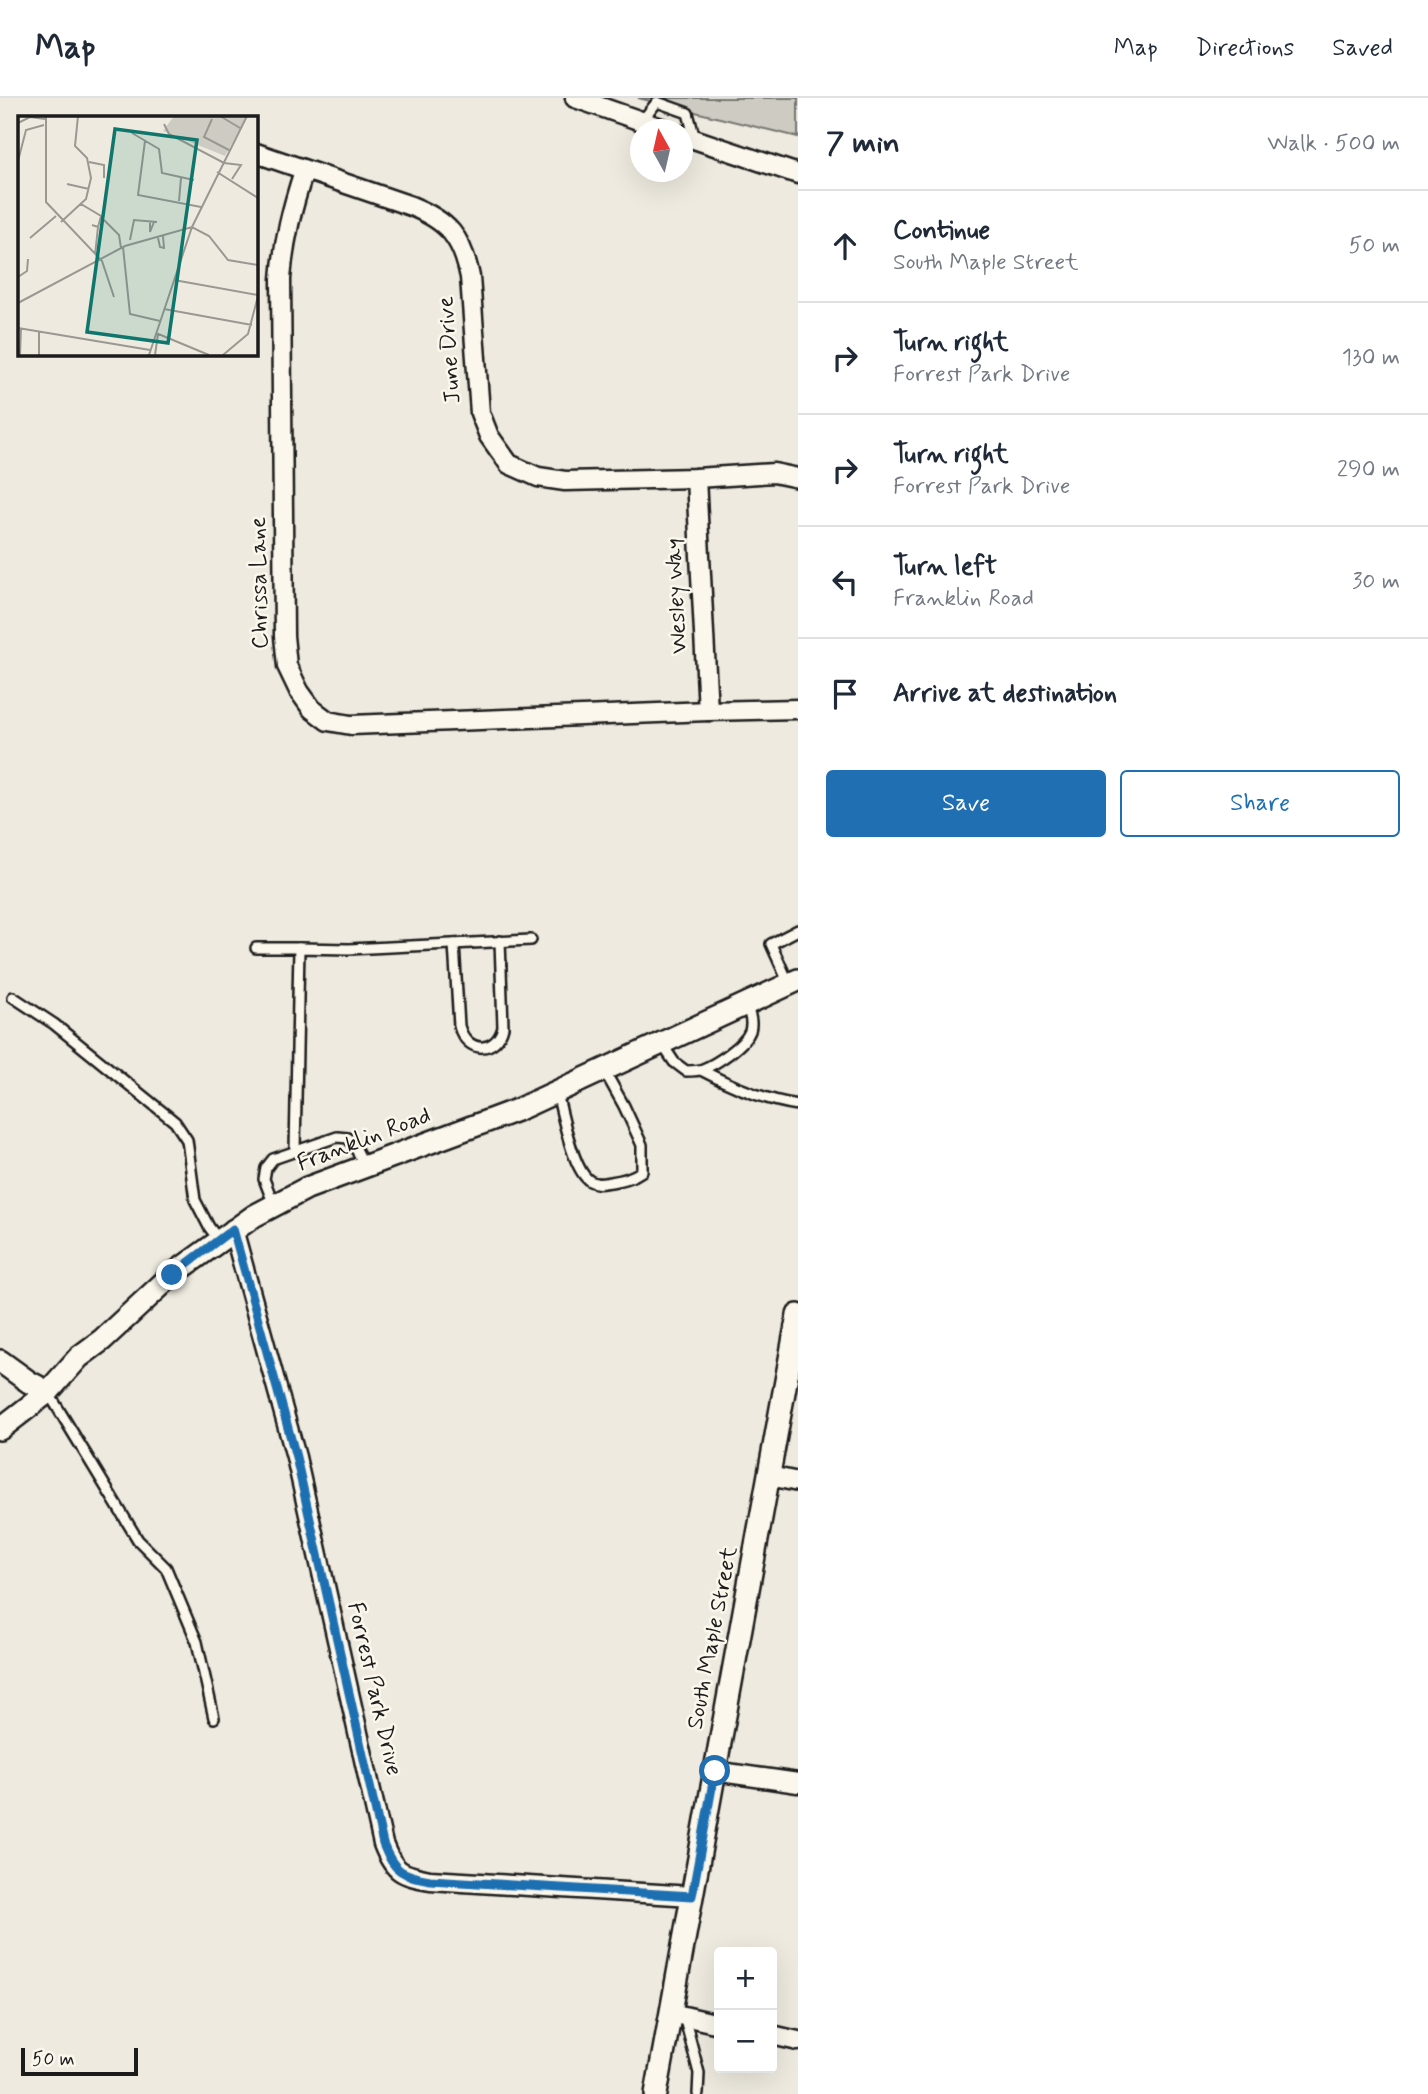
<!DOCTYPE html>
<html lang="en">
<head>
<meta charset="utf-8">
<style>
  :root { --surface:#fff; --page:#f2f2f3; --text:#1f2937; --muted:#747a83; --line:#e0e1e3; --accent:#1f6fb2 }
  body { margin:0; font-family:Mynerve,sans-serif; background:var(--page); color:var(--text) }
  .controls { position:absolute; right:21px; bottom:21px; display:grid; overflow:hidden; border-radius:7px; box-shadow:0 7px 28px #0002 }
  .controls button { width:63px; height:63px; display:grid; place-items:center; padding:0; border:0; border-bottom:2px solid var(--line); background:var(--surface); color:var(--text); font:35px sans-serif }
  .compass { position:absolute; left:630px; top:21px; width:63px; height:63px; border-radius:50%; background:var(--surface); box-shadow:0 7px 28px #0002; rotate:352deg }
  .scale { position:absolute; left:21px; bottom:18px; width:117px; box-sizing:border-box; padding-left:7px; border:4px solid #1c1c1c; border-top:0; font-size:19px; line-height:24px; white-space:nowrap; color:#1c1c1c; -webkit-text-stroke:5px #fbf7ec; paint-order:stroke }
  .stop { position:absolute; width:21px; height:21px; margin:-16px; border:5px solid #1f6fb2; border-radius:50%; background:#fff }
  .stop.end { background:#1f6fb2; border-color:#fff; box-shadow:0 2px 7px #0008 }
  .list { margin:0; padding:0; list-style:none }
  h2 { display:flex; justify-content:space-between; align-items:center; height:91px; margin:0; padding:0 28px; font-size:30px }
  h2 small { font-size:23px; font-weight:400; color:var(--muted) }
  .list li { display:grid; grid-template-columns:46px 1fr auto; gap:21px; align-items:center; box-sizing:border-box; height:112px; padding:0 28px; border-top:2px solid var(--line) }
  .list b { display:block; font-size:26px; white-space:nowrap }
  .list p { margin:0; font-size:23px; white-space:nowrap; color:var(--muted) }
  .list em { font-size:23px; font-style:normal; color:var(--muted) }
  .actions { display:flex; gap:14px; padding:21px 28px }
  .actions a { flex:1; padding:16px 0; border:2px solid var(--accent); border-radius:7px; text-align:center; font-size:24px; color:var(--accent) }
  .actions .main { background:var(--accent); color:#fff }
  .icon { flex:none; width:38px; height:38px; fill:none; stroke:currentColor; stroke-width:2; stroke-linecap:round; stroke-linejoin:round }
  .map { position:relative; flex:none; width:798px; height:1996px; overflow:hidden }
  header { display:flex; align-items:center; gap:42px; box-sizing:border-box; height:98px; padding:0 35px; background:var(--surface); border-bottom:2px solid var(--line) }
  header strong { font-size:33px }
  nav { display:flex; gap:38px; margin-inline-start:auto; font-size:24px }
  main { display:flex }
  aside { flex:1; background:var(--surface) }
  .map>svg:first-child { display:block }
  .green { fill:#ceccc2; stroke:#75746f; stroke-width:2 }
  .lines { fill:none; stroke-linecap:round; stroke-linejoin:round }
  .service-casing { stroke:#1c1c1c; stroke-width:14 }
  .minor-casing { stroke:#1c1c1c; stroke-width:23 }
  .tertiary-casing { stroke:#1c1c1c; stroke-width:26 }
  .service { stroke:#fbf7ec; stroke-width:9 }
  .minor { stroke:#fbf7ec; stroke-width:18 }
  .tertiary { stroke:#fbf7ec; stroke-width:21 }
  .route { stroke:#1f6fb2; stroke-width:9 }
  .labels { text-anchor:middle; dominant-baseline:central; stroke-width:5; stroke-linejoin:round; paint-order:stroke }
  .street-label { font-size:23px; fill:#1c1c1c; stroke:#fbf7ec }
  .inset-road { fill:none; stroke:#9a9891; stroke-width:2 }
  .view { fill:#0f766e; fill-opacity:0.15; stroke:#0f766e; stroke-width:3.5 }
  .inset-edge { fill:none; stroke:#1c1c1c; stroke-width:3.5 }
</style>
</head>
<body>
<header>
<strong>Map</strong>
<nav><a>Map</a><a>Directions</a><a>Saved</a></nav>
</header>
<main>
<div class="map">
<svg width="798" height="1996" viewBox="0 0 798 1996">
  <rect width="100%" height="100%" fill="#eeeadf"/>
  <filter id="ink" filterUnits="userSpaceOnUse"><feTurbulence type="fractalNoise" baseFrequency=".0143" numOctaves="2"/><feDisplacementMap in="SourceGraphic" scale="14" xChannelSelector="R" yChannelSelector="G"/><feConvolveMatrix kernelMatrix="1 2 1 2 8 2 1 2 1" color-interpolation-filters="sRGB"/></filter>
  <g filter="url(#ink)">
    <polygon class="green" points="638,0 798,0 798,39"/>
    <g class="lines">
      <defs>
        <g id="service">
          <polyline points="642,23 657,4 688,15 695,41"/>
          <path d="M454 846 459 928C467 957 497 955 503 929L500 843"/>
          <polyline points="256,850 299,850"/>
          <polyline points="789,886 771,846 798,832"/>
          <polyline points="13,899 54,926 175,1024 187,1042 195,1102 209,1129 219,1142"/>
          <path d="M662 946 674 964 686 973C692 973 698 973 703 971 716 966 745 947 750 933 753 923 749 915 746 906"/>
          <path d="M701 972C731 988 764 1002 798 1007"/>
          <path d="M557 995C562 1015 573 1073 590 1083 597 1087 603 1085 611 1084 623 1082 632 1080 642 1073V1047L624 1008 604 972"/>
          <polyline points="295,1053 299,850 349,851 531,842"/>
          <polyline points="274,1107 264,1081 266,1070 273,1061 337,1039 348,1040 355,1049 364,1067"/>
          <polyline points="48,1294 138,1442 166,1470 197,1544 214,1620"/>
          <polyline points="684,1918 699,1975 698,1996"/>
        </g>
        <g id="minor">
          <polyline points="575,0 667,32"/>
          <polyline points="682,37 798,76"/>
          <path d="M256 55 411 108C448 123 462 139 470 179L480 315 489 338 509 366 538 379 565 383 696 380 774 375 798 380"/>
          <path d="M304 73C292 110 284 141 281 181L284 538 287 568 299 593 312 611 328 623 351 627 708 613 798 611"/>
          <polyline points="696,380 708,613"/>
          <path d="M233 1131 296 1359 383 1746C394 1774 401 1777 430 1782L692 1798"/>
          <polyline points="770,1378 798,1384"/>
          <polyline points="714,1673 798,1685"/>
          <polyline points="671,1915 719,1926"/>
          <polyline points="772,1937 798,1943"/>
        </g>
        <g id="tertiary">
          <polyline points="0,1263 29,1284 48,1294"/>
          <polyline points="0,1331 48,1294 79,1259 102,1242 172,1177 254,1118 307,1090 517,1012 798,882"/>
          <polyline points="656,1996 798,1217"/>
        </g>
      </defs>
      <use href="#service" class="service-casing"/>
      <use href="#minor" class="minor-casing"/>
      <use href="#tertiary" class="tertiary-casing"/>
      <use href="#service" class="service"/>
      <use href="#minor" class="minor"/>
      <use href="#tertiary" class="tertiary"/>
    </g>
  </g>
  <g class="lines" filter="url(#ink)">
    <path class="route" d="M172 1177 233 1131 296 1359 383 1746C394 1774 402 1777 430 1782L692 1798 715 1673"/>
  </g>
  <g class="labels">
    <g class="street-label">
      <text transform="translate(450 252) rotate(-94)">June Drive</text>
      <text transform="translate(260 485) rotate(-91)">Chrissa Lane</text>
      <text transform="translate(677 498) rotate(-93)">Wesley Way</text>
      <text transform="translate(364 1042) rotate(-21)">Franklin Road</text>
      <text transform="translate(713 1540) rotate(-79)">South Maple Street</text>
      <text transform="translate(374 1591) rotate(77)">Forrest Park Drive</text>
    </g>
  </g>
  <g transform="translate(18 18)">
    <rect width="240" height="240" fill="#eeeadf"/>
    <path d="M156 0H229L207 40 145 15Z" fill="#ceccc2"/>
    <path class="inset-road" d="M28 0V86L84 145 96 181M202 0 222 12M194 3 186 21 211 34M0 7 12 1 27 3M146 8 151 18 206 47 223 49 214 63M114 17 141 33 144 57 176 64M127 25 120 79 183 91M0 45 8 14 26 9M71 46 86 49V62M199 56 240 82M49 68 71 73M161 85 163 62M63 88 83 100 80 111 74 109M86 104 101 119 103 132M132 105V116L136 106M43 106 68 83 73 62 69 42 57 30 60 0M12 122 38 100M140 122 142 131 146 132 145 120M112 124 116 104 139 106M105 131 112 198 142 205M77 139 80 111M0 161 9 155 10 143M156 164 240 179M0 187 107 130 174 111 191 120 210 144 240 149M146 193 234 209M0 212 132 234M138 217 191 239M2 239 3 212M21 239V215M131 239 174 111 229 0M137 239 140 218M205 239 230 218 240 180"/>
    <path class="view" d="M97 13 179 24 150 227 69 216Z"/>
    <rect width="240" height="240" class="inset-edge"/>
  </g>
</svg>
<div class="controls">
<button>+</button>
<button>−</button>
</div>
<svg class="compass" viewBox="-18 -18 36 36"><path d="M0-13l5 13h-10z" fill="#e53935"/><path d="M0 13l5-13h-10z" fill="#747a83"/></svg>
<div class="scale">50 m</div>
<div class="stop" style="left:715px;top:1673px"></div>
<div class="stop end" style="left:172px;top:1177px"></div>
</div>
<aside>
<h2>7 min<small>Walk · 500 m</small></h2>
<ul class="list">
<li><svg class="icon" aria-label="ahead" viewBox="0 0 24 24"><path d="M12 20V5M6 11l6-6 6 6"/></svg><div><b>Continue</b><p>South Maple Street</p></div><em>50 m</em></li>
<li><svg class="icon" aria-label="right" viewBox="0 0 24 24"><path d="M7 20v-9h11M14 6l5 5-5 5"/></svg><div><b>Turn right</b><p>Forrest Park Drive</p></div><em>130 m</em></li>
<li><svg class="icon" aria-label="right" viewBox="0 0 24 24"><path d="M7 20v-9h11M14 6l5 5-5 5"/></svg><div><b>Turn right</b><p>Forrest Park Drive</p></div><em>290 m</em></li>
<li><svg class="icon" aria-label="left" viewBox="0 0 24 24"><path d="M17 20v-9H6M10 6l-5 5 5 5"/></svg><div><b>Turn left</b><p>Franklin Road</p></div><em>30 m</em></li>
<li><svg class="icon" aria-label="arrive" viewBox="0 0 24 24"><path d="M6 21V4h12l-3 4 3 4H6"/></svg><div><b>Arrive at destination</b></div></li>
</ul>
<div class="actions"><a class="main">Save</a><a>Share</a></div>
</aside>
</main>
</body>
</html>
